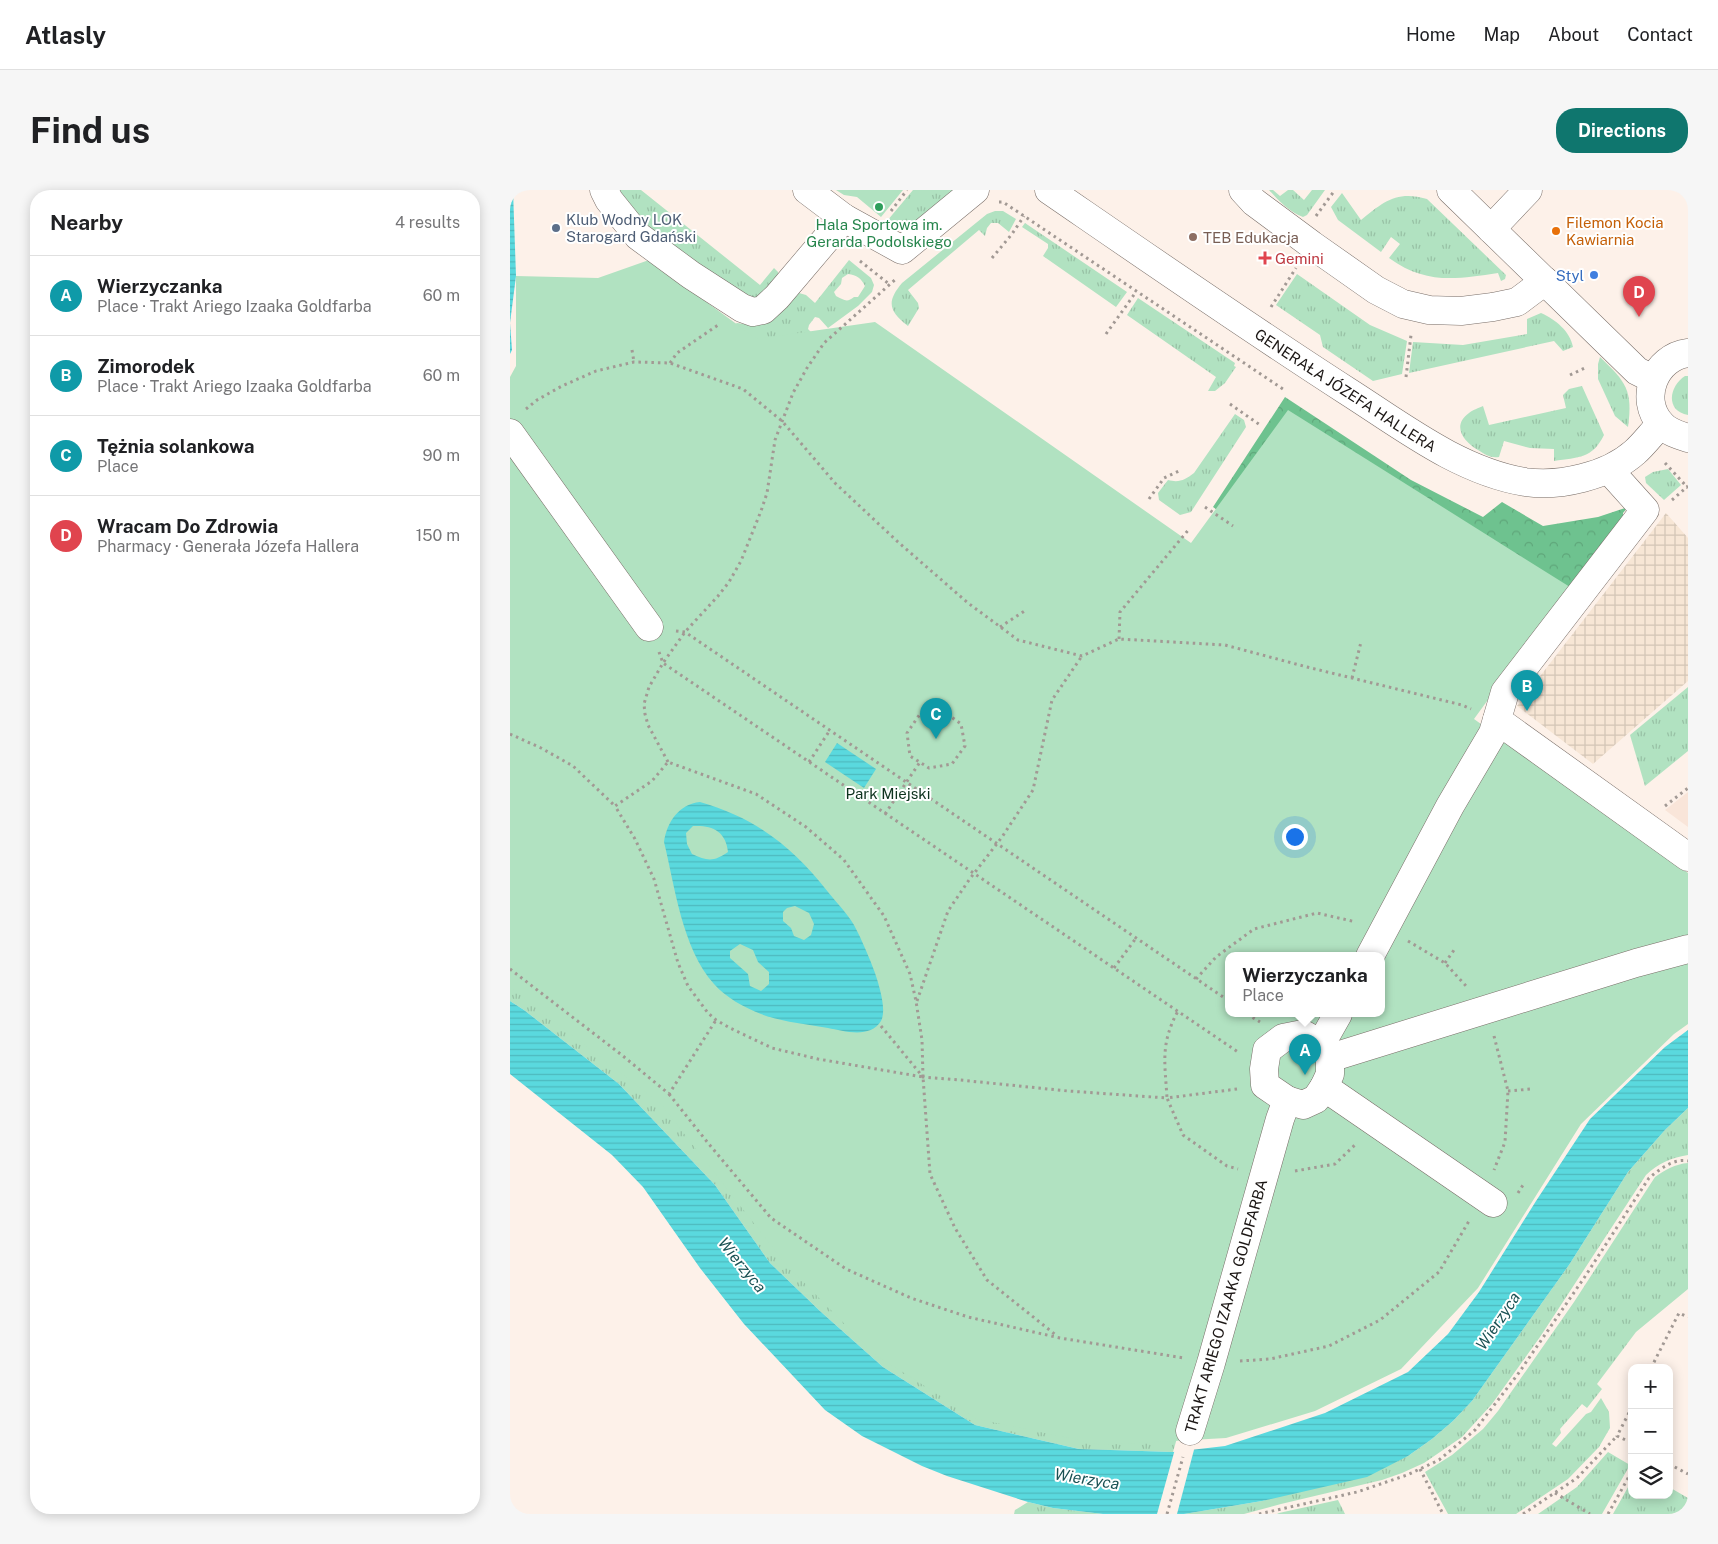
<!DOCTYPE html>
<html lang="en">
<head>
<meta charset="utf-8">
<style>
  :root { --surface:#fff; --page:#f6f6f6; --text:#202124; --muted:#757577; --line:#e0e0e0; --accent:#0f766e }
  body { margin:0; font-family:"Public Sans",sans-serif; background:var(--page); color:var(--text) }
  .controls { position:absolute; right:15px; bottom:15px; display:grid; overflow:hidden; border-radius:10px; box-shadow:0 2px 12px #0003 }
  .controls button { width:45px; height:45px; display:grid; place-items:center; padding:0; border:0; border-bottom:1px solid var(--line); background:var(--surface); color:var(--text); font:25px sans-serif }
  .you { position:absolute; left:784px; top:646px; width:18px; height:18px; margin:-12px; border:4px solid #fff; border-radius:50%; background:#1a73e8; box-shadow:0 0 0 8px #1a73e833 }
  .badge { display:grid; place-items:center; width:32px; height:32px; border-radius:50%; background:var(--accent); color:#fff; font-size:16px; font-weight:700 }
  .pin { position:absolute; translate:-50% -41px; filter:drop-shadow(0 1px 2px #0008) }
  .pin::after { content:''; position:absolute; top:26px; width:18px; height:15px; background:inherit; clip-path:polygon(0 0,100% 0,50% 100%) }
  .popup { position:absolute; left:715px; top:762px; width:160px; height:65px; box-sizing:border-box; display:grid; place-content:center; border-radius:10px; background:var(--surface); filter:drop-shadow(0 1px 4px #0005); font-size:16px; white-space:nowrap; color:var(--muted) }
  .popup b { font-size:19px; color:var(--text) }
  .popup::after { content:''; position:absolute; left:50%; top:100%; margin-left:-10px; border:10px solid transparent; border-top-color:var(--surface) }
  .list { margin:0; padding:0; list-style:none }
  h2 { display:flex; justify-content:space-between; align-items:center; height:65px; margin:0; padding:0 20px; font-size:21px }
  h2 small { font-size:16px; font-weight:400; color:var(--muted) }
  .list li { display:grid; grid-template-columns:32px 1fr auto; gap:15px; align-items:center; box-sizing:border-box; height:80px; padding:0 20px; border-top:1px solid var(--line) }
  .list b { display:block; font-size:19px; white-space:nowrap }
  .list p { margin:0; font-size:16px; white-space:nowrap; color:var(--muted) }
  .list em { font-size:16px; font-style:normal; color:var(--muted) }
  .icon { flex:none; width:28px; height:28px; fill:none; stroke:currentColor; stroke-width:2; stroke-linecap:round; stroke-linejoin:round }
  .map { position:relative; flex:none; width:1178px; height:1324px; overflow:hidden; border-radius:20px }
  header { display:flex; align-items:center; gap:30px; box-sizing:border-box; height:70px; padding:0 25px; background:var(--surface); border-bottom:1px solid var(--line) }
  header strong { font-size:24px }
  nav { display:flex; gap:28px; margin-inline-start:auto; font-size:18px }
  .intro { display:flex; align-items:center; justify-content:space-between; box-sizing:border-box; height:120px; padding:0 30px }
  h1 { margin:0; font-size:35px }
  .button { padding:12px 22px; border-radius:20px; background:var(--accent); color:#fff; font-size:18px; font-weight:700 }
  main { display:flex; gap:30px; padding:0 30px }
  aside { flex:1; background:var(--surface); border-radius:20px; box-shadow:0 2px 12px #0003 }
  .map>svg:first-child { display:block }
  .built { fill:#f9e5d9 }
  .industrial { fill:url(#industrial-grid) }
  .grass { fill:url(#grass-tufts); fill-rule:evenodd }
  .forest { fill:url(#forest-crowns) }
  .park { fill:#b1e2c1; fill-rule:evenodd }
  .water { fill:url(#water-rules); fill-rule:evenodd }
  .pier { fill:#fdf1e9 }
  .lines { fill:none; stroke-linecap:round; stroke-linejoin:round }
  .minor-casing { stroke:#796e68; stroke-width:29 }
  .path { stroke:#a29994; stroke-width:3; stroke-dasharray:2.5 4; stroke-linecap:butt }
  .minor { stroke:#fff; stroke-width:28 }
  .leisure-dot { fill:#2e9e5b; stroke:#fff; stroke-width:2 }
  .service-dot { fill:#5c6f8a; stroke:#fff; stroke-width:2 }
  .food-dot { fill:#e8710a; stroke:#fff; stroke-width:2 }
  .education-dot { fill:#8d6e63; stroke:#fff; stroke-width:2 }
  .health-dot { fill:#e0444e; stroke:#fff; stroke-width:2 }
  .shop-dot { fill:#3f7fe0; stroke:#fff; stroke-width:2 }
  .labels { text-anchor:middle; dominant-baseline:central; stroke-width:4; stroke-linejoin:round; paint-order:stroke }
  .service-label { font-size:15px; fill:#4e5e75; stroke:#fff; text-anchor:start }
  .food-label { font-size:15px; fill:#c56008; stroke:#fff; text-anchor:start }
  .leisure-label { font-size:15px; fill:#27864d; stroke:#fff }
  .education-label { font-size:15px; fill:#785e54; stroke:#fff; text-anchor:start }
  .health-label { font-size:15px; fill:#be3a42; stroke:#fff; text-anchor:start }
  .shop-label { font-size:15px; fill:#366cbe; stroke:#fff; text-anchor:end }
  .street-label { font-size:15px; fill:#1b1614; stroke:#fff }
  .park-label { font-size:15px; fill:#0e331e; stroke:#fff }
  .water-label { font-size:16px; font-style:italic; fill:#1b5254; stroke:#fff }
</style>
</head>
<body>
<header>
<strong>Atlasly</strong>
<nav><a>Home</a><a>Map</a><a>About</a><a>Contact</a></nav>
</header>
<div class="intro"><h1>Find us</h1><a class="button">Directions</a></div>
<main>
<aside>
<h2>Nearby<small>4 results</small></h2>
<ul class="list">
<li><span class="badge" style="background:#0f9aa8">A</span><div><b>Wierzyczanka</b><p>Place · Trakt Ariego Izaaka Goldfarba</p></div><em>60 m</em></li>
<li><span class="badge" style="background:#0f9aa8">B</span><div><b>Zimorodek</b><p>Place · Trakt Ariego Izaaka Goldfarba</p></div><em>60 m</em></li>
<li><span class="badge" style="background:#0f9aa8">C</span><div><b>Tężnia solankowa</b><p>Place</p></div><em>90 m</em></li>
<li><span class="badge" style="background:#e0444e">D</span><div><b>Wracam Do Zdrowia</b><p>Pharmacy · Generała Józefa Hallera</p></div><em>150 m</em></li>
</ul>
</aside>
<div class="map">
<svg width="1178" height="1324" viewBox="0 0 1178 1324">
  <defs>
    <pattern id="industrial-grid" width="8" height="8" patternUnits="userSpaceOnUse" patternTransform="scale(1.25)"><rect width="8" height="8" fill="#f7e6d5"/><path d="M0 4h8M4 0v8" fill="none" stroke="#d3c5b6"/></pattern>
    <pattern id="grass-tufts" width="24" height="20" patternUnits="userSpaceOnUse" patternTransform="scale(1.25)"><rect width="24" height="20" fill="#b1e2c1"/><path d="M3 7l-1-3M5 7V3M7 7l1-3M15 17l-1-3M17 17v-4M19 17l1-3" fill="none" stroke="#98c1a5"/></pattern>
    <pattern id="forest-crowns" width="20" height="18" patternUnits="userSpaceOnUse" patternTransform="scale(1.25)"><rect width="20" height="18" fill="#6ec28f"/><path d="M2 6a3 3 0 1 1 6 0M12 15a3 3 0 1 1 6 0" fill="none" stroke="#5fa67a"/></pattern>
    <pattern id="water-rules" width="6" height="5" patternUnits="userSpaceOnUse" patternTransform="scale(1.25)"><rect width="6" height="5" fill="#5ad9de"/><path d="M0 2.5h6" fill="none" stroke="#4ebabe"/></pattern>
  </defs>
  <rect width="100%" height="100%" fill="#fdf1e9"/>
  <polygon class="built" points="1178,602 1178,637 1155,620"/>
  <polygon class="industrial" points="1156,323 1178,348 1178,491 1083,574 1007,516"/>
  <g class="grass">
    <polygon points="105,0 131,0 250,95 264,78 268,82 269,89 247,110 238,110 133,35"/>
    <polygon points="403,0 445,0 400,36 397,34 377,31"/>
    <path d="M759 0H763L770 6 778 0H783L794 10 802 0H815L797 25 793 27C780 23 768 10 759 0Z"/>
    <path d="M832 3 851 30C873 12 887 0 917 9L996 85 995 89 991 91 988 83C947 89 916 95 879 68L890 54 881 47 871 62 828 30 821 17Z"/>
    <path d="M485 21H493L506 29 499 42 488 33H481L477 38 475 46 469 40 398 100 408 113 409 118 398 136C379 121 376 112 392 93L477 24Z"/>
    <polygon points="515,33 617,102 606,117 533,66 538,58 538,54 512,37"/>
    <path d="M339 70 361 88 364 95 362 102 348 116 318 138 309 128 305 127 299 135 298 139 308 149 191 155 227 133 241 135 255 133 284 106 289 103 296 105 305 113ZM338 84C347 85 351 88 355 96L348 107H344C337 113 334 110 326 106L324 102 331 94 332 88Z"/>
    <polygon points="787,84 860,135 897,151 892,184 863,191 813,157 810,145 766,115"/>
    <polygon points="628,108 725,173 724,176 726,177 715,193 705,201 698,201 706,187 617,125"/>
    <path d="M1031 123C1046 130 1060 141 1063 157L1053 161 1044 151 899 183 903 152 953 155 1017 144V129Z"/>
    <path d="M1090 167C1116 192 1123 200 1118 237L1105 226 1088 189V174Z"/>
    <path d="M1175 186H1178V225C1155 221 1159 196 1175 186Z"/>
    <path d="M1072 196 1094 245C1082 269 1069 267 1044 271V259L1020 258 994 251 989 267C980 268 976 265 968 260 954 252 941 236 959 223 962 220 969 218 973 216L979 235 1056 218 1053 205 1059 199Z"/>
    <path d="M725 224 734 230 736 237 681 322 670 325 649 310 648 303 658 290C669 293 675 290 684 283Z"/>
    <polygon points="1158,279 1171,295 1154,310 1136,293 1135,287 1143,282"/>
    <polygon points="1178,497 1178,561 1135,596 1120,545"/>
    <polygon points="0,787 687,1178 663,1262 569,1259 465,1235 373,1177 310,1121 260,1073 205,995 109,894 14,820 0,811"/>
    <path d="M1178 918V965C1160 968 1149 973 1136 985L1030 1147 982 1214 952 1247 914 1273 892 1283 872 1290 771 1314 734 1324H674L752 1311 898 1266 922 1249 943 1231 962 1211 1059 1075 1118 982 1155 940Z"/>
    <path d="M1178 973V1099L1126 1142 1087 1194 1092 1199 1077 1218 1072 1214 1050 1239 1051 1243 1042 1254 1046 1257 1076 1224 1081 1222 1091 1208 1099 1222 1100 1238 1089 1257 1058 1289 1006 1324H938L915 1282 942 1265 973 1239 988 1221 1064 1112 1145 987C1155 980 1165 974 1178 973Z"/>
    <polygon points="1098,1262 1120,1275 1092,1324 1028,1324 1067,1297"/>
    <polygon points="1122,1290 1122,1305 1159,1305 1159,1297 1178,1308 1178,1324 1103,1324"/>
    <polygon points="828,1310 835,1324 767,1324 769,1323"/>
    <polygon points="518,1312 543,1318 593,1324 504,1324 505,1320"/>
  </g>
  <polygon class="forest" points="775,207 901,290 973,327 992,312 1033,336 1088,327 1118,317 1113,323 1113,332 975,506 703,317"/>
  <g class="park">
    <polygon points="326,0 393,0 371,27 347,7 334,5"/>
    <path d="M139 70 247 149 365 132 681 353 778 220 1060 397 964 529 1178 683V834L1164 844 1071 934 968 1098 891 1179 805 1221 716 1248 592 1255 467 1229 364 1164 274 1072 151 914 0 797V187L6 176V86L88 88ZM719 766H871V824H719Z"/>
  </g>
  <g class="water">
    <polygon points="0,0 3,0 6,86 0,133 2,160 0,164"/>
    <polygon points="327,553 366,579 354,598 315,572"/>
    <path d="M190 612C246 628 283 657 318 702 326 712 337 723 344 735 352 750 359 767 365 783 369 795 377 820 371 831 360 849 334 841 318 838 296 834 272 832 251 824 235 818 215 807 204 794 172 758 165 697 154 652 157 632 169 614 190 612ZM183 636C202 635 216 641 218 662 204 672 197 671 182 664L177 654 176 643ZM285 716 299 723 304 734 301 745 294 750 284 746 281 738 273 731V722L277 718ZM230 754 243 760 248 772 259 782V794L251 801 240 796 238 784 220 768V761Z"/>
    <polygon points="0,811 14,820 109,894 205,995 260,1073 310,1121 373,1177 465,1235 569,1259 663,1262 715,1256 815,1223 898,1182 938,1144 969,1102 1026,1011 1080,929 1155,857 1178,840 1178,918 1155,940 1118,982 1059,1075 962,1211 943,1231 922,1249 898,1266 857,1287 752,1311 674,1324 593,1324 543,1318 518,1312 437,1286 412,1276 352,1246 315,1220 234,1134 190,1078 133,997 102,965 0,884"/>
  </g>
  <polygon class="pier" points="685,1256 667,1324 647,1324 665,1259"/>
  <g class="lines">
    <defs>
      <g id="minor">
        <polyline points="94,0 99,10 128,46 181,85 232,118 243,122 253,120 267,107 334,28"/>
        <polyline points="297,0 334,28 392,60 465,0"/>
        <path id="s1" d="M539 0C638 68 736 136 837 201 892 236 949 281 1015 292 1050 297 1098 286 1125 262 1134 254 1142 243 1151 234"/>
        <polyline points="733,0 744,12 802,55 866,100 893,114 919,120 951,121 983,117 1007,112 1035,91"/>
        <polyline points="941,0 1127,181 1143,189"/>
        <polyline points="981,39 1018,0"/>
        <path d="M1178 163C1145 167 1128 209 1151 234 1158 242 1168 245 1178 248"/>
        <polyline points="0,243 139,437"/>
        <polyline points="987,530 1178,667"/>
        <polyline points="860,766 940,616 983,543 995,502 1135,320 1099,280"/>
        <polyline points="820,868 1126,773 1178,759"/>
        <polyline points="814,897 983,1013"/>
        <polyline points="777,910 755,895 754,879 757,860 773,848 793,844 811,854"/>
        <polyline points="680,1241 701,1173 770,929 777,910 793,915 806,909 814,897 820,884 820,868 811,854 828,824"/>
      </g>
    </defs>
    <use href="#minor" class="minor-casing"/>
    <g class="path">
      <polyline points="489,12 493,12 773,199"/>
      <polyline points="381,21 397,0"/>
      <polyline points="806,26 825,0"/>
      <polyline points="482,68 502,44 514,26"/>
      <polyline points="350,71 379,94"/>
      <polyline points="761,117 786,78"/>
      <polyline points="596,144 626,102"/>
      <polyline points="122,160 124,172"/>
      <polyline points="160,173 167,163 208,135"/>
      <polyline points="1060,185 1077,177"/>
      <polyline points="896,187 901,145"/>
      <polyline points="720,214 750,235"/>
      <polyline points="16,219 27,210 52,196 86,181 124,172 160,173 233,199 272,231 325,293 388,352 458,413 508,450 572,466 609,449 715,455 797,477 952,515 961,519"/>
      <polyline points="1155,273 1178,298"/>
      <polyline points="639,309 654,288 669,281"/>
      <polyline points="1162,310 1178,296"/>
      <polyline points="695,317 723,336"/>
      <polyline points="490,437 516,420"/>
      <polyline points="166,441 175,442 719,811"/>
      <polyline points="609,449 610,422 680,338"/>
      <polyline points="149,462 153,473 728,862"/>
      <polyline points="842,488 851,452"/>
      <polygon points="432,520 451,534 455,556 442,574 419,578 400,566 397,543 410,524"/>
      <polyline points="0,544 31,558 63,576 105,616"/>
      <polyline points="158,572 138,535 135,524 134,514 139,497 153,473 175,442 208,406 219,392 231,371 251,321 257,303 265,250 283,203 297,178 314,153 387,88"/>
      <polyline points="299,572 320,540"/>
      <polyline points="1155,616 1178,598"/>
      <polyline points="375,624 410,572"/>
      <polyline points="898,751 935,773 956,796"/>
      <polyline points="935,773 944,760"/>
      <polyline points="604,778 626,748"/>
      <polyline points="0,779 113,866 159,904 206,830"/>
      <polyline points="686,789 706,767 744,739 807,723 846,732"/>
      <polyline points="407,811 438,721 459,690 492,647 523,600 542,510 572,466"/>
      <polyline points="737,824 750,832"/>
      <path d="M371 836 413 887 450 890 558 901 657 908C655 873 650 854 668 821"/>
      <polyline points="984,846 998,901 995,952 984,980"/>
      <polyline points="413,887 412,850 406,811 400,784 374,726 334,670 296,637 246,604 158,572 142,591 105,616 125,649 144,689 168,773 178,796 198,823 206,830 220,838 262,858 308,869 413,887 420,984 445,1038 477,1090 547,1146"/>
      <polyline points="727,899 657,908 673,945 717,976 728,979"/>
      <polyline points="998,901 1021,899"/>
      <polyline points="159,904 198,953 261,1028 336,1079 401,1108 458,1127 550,1148 674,1168"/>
      <polyline points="785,981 825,974 847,953"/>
      <polyline points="1008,1003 1013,995"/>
      <polyline points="730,1171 760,1169 819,1156 870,1130 929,1082 959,1031"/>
      <polyline points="1141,1178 1169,1123 1178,1127"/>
      <polyline points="1122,1217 1107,1246 1122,1253"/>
      <polyline points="1159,1274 1178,1284"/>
      <polyline points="910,1279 933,1324"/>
      <polyline points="1045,1303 1080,1324"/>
      <polyline points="657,1324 673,1267"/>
      <path d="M749 1324 847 1302 897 1285 929 1270 965 1240 1008 1184 1074 1088 1139 988C1150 979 1164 968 1178 971"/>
      <polyline points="1013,1324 1067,1288 1107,1246"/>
      <polyline points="1098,1324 1122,1281"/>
    </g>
    <use href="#minor" class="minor"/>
  </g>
  <circle class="leisure-dot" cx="369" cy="17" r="5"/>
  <circle class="service-dot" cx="46" cy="38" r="5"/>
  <circle class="food-dot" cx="1046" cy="41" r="5"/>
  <circle class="education-dot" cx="683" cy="47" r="5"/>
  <path class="health-dot" d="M752.5 60.5h5v5h5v5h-5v5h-5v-5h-5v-5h5z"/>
  <circle class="shop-dot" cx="1084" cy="85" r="5"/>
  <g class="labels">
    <g class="service-label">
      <text x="56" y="29">Klub Wodny LOK<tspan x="56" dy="17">Starogard Gdański</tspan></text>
    </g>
    <g class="food-label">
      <text x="1056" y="32">Filemon Kocia<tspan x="1056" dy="17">Kawiarnia</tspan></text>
    </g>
    <g class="leisure-label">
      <text x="369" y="34">Hala Sportowa im.<tspan x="369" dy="17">Gerarda Podolskiego</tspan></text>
    </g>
    <g class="education-label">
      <text x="693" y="47">TEB Edukacja</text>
    </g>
    <g class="health-label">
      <text x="765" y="68">Gemini</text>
    </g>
    <g class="shop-label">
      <text x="1074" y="85">Styl</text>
    </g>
    <g class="street-label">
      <text stroke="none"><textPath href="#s1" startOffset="358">GENERAŁA JÓZEFA HALLERA</textPath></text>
      <text transform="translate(716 1116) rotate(-74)">TRAKT ARIEGO IZAAKA GOLDFARBA</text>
    </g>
    <g class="park-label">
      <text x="378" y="603">Park Miejski</text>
    </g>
    <g class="water-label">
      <text transform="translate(232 1075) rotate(51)">Wierzyca</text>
      <text transform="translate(988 1131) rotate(-56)">Wierzyca</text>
      <text transform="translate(577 1289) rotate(9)">Wierzyca</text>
    </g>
  </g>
</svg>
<div class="controls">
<button>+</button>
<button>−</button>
<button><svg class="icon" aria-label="layers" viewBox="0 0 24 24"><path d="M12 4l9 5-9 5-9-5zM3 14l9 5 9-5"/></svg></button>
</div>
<div class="you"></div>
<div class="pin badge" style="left:795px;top:885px;background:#0f9aa8">A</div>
<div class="popup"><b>Wierzyczanka</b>Place</div>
<div class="pin badge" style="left:1017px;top:521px;background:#0f9aa8">B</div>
<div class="pin badge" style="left:426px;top:549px;background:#0f9aa8">C</div>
<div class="pin badge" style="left:1129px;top:127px;background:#e0444e">D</div>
</div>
</main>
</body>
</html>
